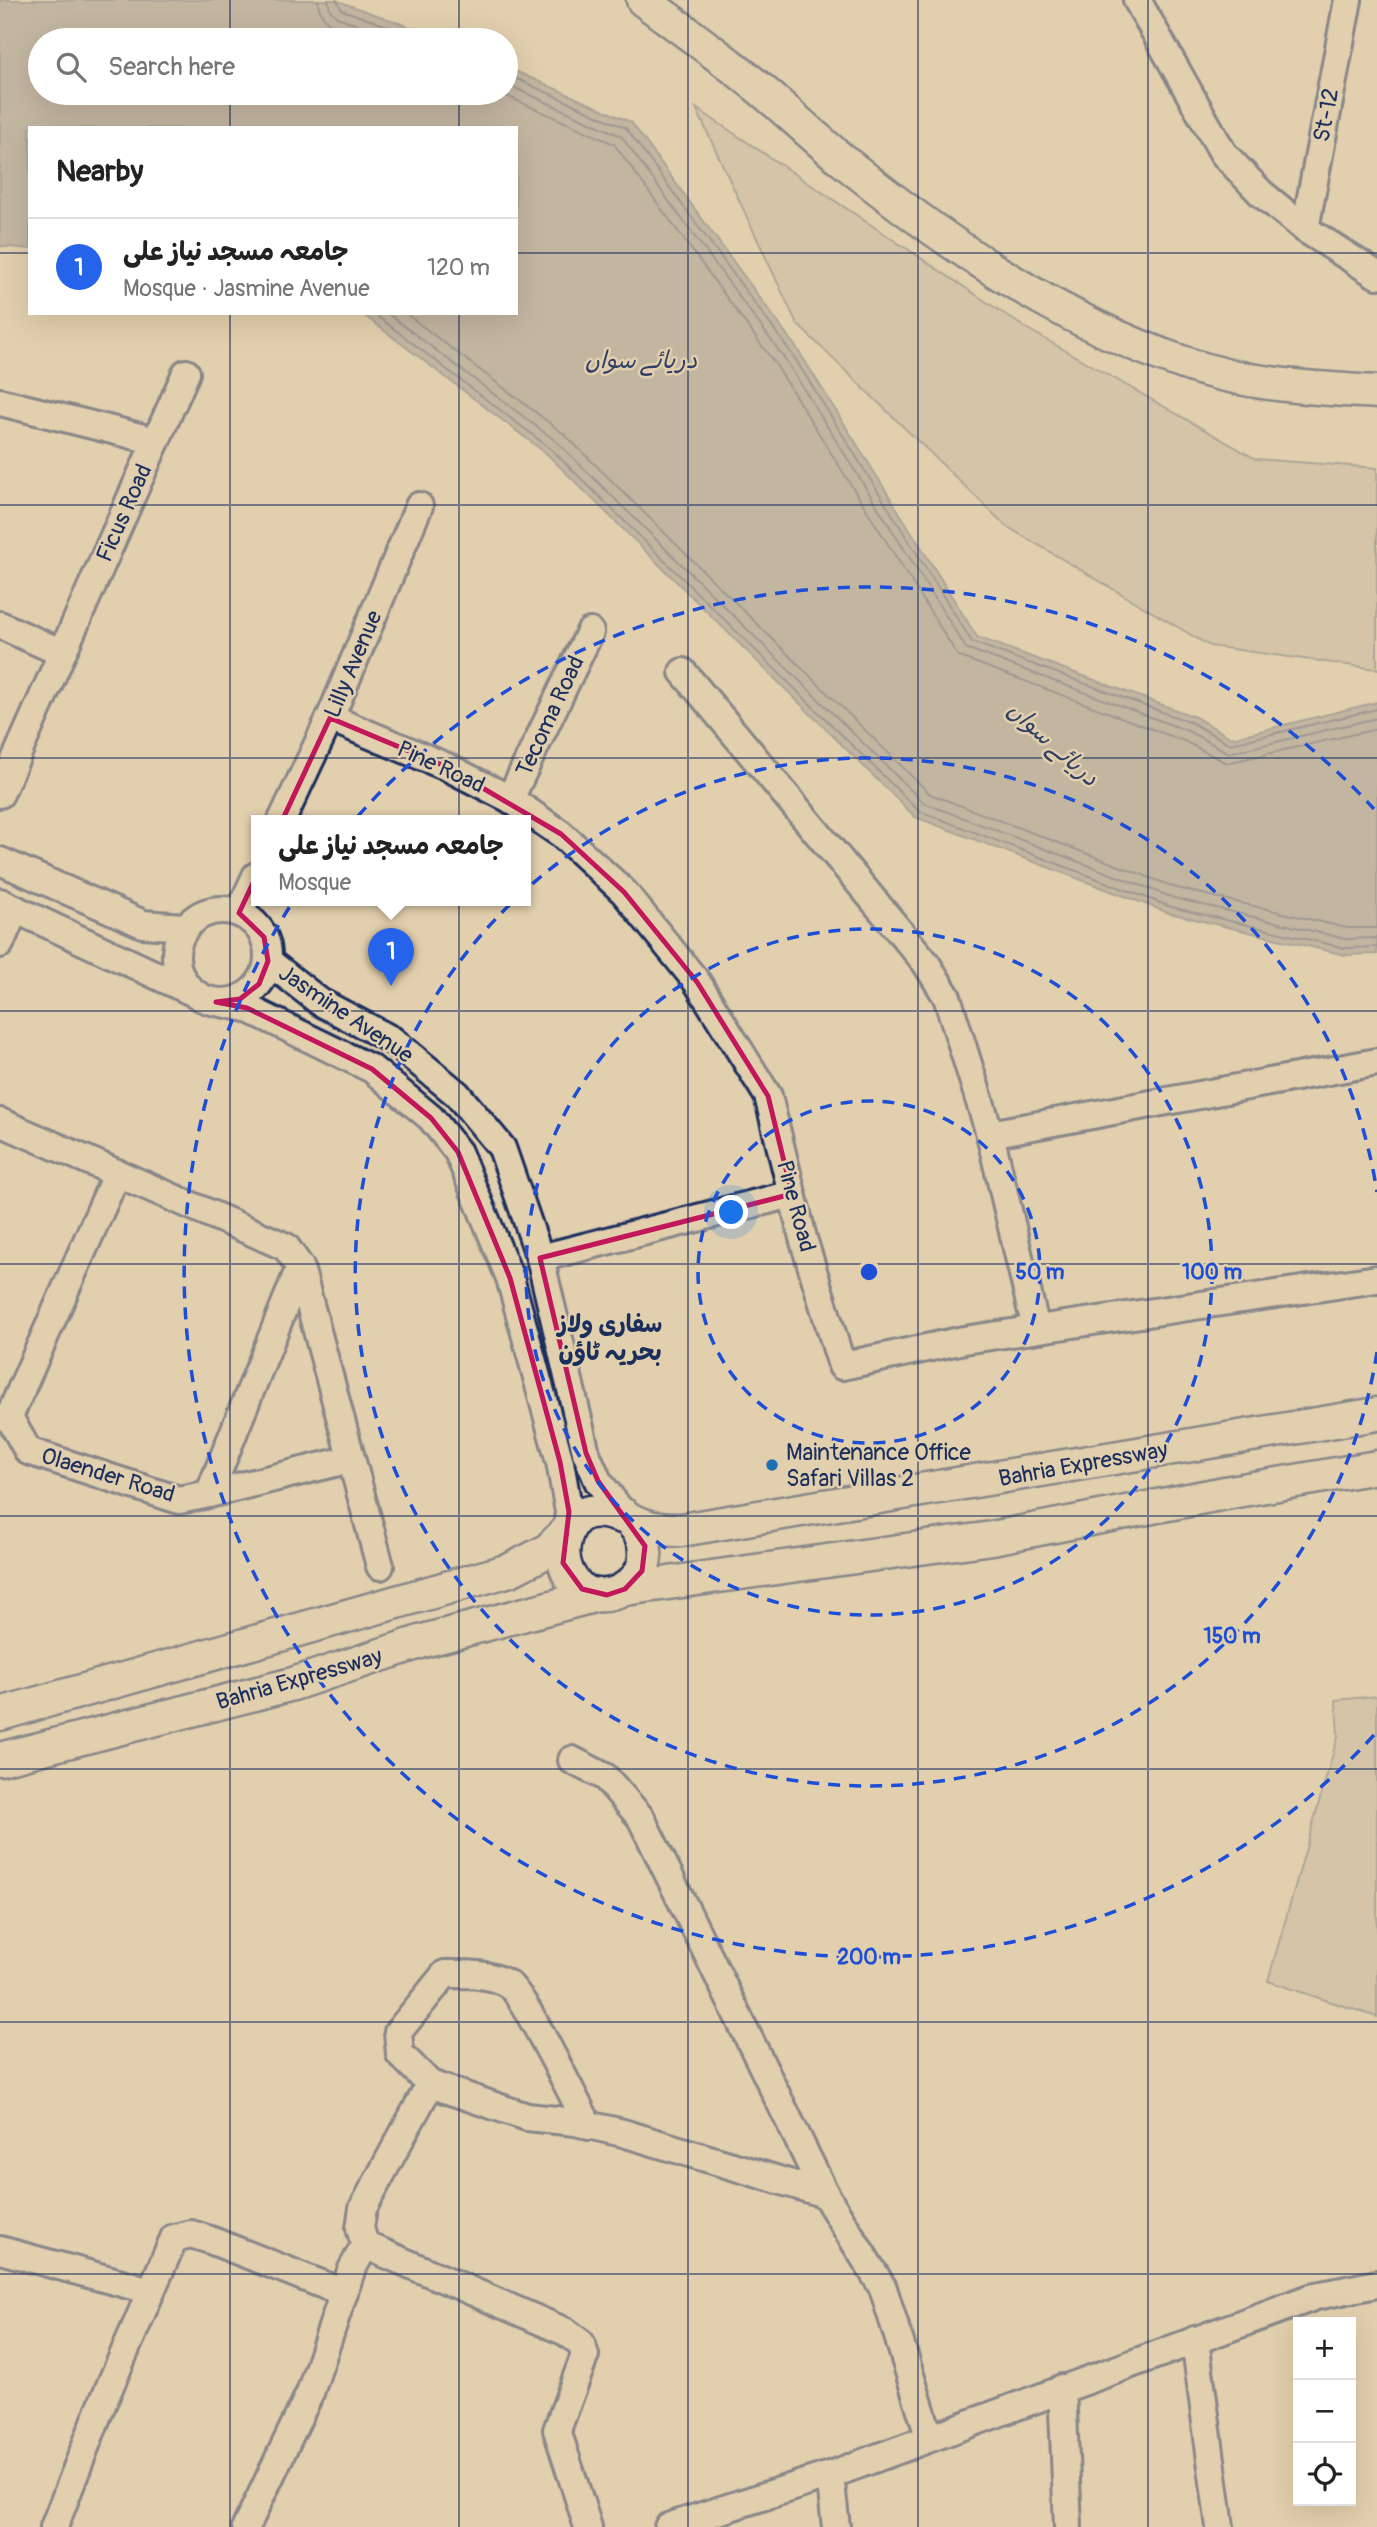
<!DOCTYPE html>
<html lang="en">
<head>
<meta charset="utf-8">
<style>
  :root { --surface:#fff; --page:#f2f2f2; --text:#222; --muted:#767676; --line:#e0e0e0; --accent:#2563eb }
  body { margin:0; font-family:Pangolin,"Playpen Sans Arabic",sans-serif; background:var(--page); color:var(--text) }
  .controls { position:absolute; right:21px; bottom:21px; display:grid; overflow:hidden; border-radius:0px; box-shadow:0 7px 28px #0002 }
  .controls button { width:63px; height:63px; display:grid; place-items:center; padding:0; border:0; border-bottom:2px solid var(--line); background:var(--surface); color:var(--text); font:35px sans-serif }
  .you { position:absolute; left:732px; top:1213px; width:24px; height:24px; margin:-18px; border:5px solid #fff; border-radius:50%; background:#1a73e8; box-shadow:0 0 0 10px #1a73e833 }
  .badge { display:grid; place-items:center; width:46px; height:46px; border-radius:50%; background:var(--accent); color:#fff; font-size:23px; font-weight:700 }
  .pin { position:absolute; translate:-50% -58px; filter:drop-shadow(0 2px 4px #0008) }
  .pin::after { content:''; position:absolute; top:37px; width:24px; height:21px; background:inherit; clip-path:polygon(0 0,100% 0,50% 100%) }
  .popup { position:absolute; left:251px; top:815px; width:280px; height:91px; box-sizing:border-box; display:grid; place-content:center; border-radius:0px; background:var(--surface); filter:drop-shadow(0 2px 5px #0005); font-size:23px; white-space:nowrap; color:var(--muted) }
  .popup b { font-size:26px; color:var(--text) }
  .popup::after { content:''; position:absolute; left:50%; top:100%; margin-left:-14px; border:14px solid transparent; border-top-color:var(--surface) }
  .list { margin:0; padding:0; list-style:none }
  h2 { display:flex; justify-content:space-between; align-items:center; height:91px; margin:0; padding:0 28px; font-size:30px }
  h2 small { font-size:23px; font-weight:400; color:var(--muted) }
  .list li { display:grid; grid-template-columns:46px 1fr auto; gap:21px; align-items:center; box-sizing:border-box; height:98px; padding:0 28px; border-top:2px solid var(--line) }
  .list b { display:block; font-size:26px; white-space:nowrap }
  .list p { margin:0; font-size:23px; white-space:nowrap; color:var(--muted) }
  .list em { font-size:23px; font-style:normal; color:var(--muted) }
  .icon { flex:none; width:38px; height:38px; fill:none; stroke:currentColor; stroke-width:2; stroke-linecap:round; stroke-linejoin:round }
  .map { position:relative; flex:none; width:1377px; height:2527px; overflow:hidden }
  .search { position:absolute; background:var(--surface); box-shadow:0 7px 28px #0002; left:28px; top:28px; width:490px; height:77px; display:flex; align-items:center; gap:18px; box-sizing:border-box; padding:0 24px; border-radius:38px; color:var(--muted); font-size:26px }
  .panel { position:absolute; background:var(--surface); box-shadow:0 7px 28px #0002; left:28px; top:126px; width:490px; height:189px; border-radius:0px }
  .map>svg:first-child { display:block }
  .green { fill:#c5b7a1; stroke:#707380; stroke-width:2 }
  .water { fill:#9e9892; stroke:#6a6e7d; stroke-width:2 }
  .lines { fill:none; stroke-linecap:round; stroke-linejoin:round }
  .shore { stroke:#4f5973; stroke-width:2 }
  .minor-casing { stroke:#1b2f5e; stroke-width:32 }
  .major-casing { stroke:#1b2f5e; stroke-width:37 }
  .minor { stroke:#e2cfad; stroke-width:26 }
  .major { stroke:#e2cfad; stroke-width:32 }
  .marked { fill:none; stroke:#c2185b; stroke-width:5; stroke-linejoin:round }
  .grid { fill:none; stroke:#1b2f5e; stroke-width:2; stroke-opacity:0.55 }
  .ring { fill:none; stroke:#1d4ed8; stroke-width:3.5; stroke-dasharray:12 9 }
  .poi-dot { fill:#1f6fb2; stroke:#e2cfad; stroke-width:2.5 }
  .labels { text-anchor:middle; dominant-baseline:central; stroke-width:5; stroke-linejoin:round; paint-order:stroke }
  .street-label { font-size:23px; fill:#1b2f5e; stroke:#e2cfad }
  .poi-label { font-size:23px; fill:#1b2f5e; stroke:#e2cfad; text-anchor:start }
  .water-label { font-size:24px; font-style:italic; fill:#2f3f66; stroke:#e2cfad }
  .neighbourhood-label { font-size:24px; font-weight:bold; fill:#1b2f5e; stroke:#e2cfad }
  .centre { fill:#1d4ed8; stroke:#e2cfad; stroke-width:3.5 }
  .ring-label { font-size:21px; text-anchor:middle; font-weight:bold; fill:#1d4ed8; stroke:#e2cfad; stroke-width:5; stroke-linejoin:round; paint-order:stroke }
</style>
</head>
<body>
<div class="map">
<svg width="1377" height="2527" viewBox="0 0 1377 2527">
  <rect width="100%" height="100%" fill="#e2cfad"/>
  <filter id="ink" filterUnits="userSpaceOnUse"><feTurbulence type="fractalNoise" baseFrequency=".0143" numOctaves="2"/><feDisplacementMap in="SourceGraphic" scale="14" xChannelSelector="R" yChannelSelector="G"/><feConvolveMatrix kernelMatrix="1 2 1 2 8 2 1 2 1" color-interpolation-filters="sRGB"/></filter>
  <g filter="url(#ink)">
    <g class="green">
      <polygon points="696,108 1024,327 1256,459 1377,468 1377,669 1210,646 1006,526 797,324"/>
      <polygon points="1377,1696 1377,2017 1268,1981 1338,1736 1336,1700"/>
    </g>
    <polygon class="water" points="0,0 335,0 446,40 40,40 40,93 506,93 506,67 631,122 798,350 977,637 1195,717 1232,738 1377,702 1377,954 1345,955 1169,913 915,817 547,454 361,313 516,313 516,128 30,128 30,249 0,246"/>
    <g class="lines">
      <g class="shore">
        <path d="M318 0C319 28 348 32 370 40"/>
        <polyline points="328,0 330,10 337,17 401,40"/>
        <polyline points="337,0 342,10 427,40"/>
        <polyline points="506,74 626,128 792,354 972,642 1192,723 1230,744 1377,709"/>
        <polyline points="506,84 621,136 785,359 966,648 1188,731 1229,753 1377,718"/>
        <polyline points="500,93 614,144 776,365 958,656 1184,741 1227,763 1377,729"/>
        <polyline points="373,313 551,449 919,811 1171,907 1345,948 1377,947"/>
        <polyline points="387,313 557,442 924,803 1174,898 1346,939 1377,938"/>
        <polyline points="405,313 564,434 930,794 1177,888 1347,928 1377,928"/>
      </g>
      <defs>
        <g id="minor">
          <polyline points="1137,0 1223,153 1261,193 1305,229 1377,275"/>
          <polyline points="1305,229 1348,0"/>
          <polyline points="0,402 156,441"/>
          <polyline points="0,625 62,653"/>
          <polyline points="683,672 926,963 947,997 990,1134 1036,1329"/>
          <polyline points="330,718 447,767 510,799 561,834 624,892 697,982 768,1096 803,1238 842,1366 964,1340 1377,1279"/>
          <polyline points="0,794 186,373"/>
          <polyline points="510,799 590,632"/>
          <polyline points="282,820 330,718 419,506"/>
          <polyline points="0,861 143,924 184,927"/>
          <polyline points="0,902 192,992"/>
          <circle cx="222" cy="956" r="46"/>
          <polyline points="239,913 256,876"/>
          <polyline points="0,944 15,909"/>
          <polyline points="268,961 320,1002 392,1040 457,1094 502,1148 540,1258 586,1453 598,1481 624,1515"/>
          <polyline points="216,1002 247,1008 372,1069 431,1118 458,1152 510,1278 560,1462 569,1512 567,1531"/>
          <polyline points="0,1122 286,1247 300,1267 209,1494 179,1500 28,1451 9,1417 117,1173"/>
          <polyline points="990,1134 1377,1062"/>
          <polyline points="540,1258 792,1194"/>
          <polyline points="300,1267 380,1566"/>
          <polyline points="209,1494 351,1459"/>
          <polyline points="572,1760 605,1777 641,1818 825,2194 883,2288 929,2436"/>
          <path d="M589 2126C576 2103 523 1993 508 1984 489 1973 466 1974 445 1974L398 2032 400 2054 430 2084 527 2117 575 2122 623 2133 825 2194"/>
          <polyline points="365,2245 566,2332 581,2343 585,2355 557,2430 588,2527"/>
          <polyline points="0,2250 151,2291"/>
          <polyline points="1195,2340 1220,2527"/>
          <polyline points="1062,2388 1068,2527"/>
          <polyline points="830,2475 836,2527"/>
          <polyline points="54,2527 100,2409 174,2238 191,2234 210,2240 344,2293"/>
          <polyline points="246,2527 310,2393 351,2271 365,2245 360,2228 363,2208 430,2084"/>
          <polyline points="668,2527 830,2475 1316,2296 1377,2284"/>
        </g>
        <g id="major">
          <path d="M643 0C678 26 714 52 748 79 780 104 809 133 841 159 945 243 1056 319 1184 363 1246 385 1312 388 1377 392"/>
          <path d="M624 1515C686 1568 595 1629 568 1573 562 1560 562 1549 566 1536 580 1493 623 1518 649 1527 660 1530 670 1530 681 1530L1377 1414"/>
          <polyline points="625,1589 992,1538 1225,1493 1377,1467"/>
          <polyline points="0,1714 510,1570 547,1551 567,1531"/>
          <polyline points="0,1759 293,1684 423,1641 597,1595"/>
        </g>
      </defs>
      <use href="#minor" class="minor-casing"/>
      <use href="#major" class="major-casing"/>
      <use href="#minor" class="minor"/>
      <use href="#major" class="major"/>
    </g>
  </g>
  <path d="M0 0H1377V2527H0ZM330 718 447 767 561 834 624 892 697 982 768 1096 792 1194 540 1258 586 1453 598 1481 645 1546 642 1571 625 1589 607 1595 582 1589 563 1563 569 1512 560 1462 510 1278 458 1152 431 1118 372 1069 247 1008 216 1002 240 999 259 984 268 961 264 937 239 913Z" fill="#e2cfad" fill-opacity=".55" fill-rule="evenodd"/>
  <path class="marked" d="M330 718 447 767 561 834 624 892 697 982 768 1096 792 1194 540 1258 586 1453 598 1481 645 1546 642 1571 625 1589 607 1595 582 1589 563 1563 569 1512 560 1462 510 1278 458 1152 431 1118 372 1069 247 1008 216 1002 240 999 259 984 268 961 264 937 239 913Z"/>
  <path class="grid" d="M230 0V40M459 0V40M688 0V2527M918 0V2527M1148 0V2527M230 93V128M459 93V128M0 253H30M516 253H1377M230 313V2527M459 313V2527M0 505H1377M0 758H1377M0 1011H1377M0 1264H1377M0 1516H1377M0 1769H1377M0 2022H1377M0 2274H1377"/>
  <g class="ring">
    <circle cx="869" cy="1272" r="171"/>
    <circle cx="869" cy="1272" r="343"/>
    <path d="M1377 1352A514 514 0 1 1 1377 1192"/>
    <path d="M1374 1735A685 685 0 1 1 1374 809"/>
  </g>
  <circle class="poi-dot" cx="772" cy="1465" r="7"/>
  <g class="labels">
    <g class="street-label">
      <text transform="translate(1326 115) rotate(-79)">St-12</text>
      <text transform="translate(124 513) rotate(-66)">Ficus Road</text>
      <text transform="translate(353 664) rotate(-67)">Lilly Avenue</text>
      <text transform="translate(550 716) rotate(-65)">Tecoma Road</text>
      <text transform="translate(441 767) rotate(25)">Pine Road</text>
      <text transform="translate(346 1014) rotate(34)">Jasmine Avenue</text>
      <text transform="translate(796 1206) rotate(75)">Pine Road</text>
      <text transform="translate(1083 1464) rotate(-10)">Bahria Expressway</text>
      <text transform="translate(108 1475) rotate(17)">Olaender Road</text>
      <text transform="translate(299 1679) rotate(-16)">Bahria Expressway</text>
    </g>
    <g class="poi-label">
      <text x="786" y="1452">Maintenance Office<tspan x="786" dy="26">Safari Villas 2</tspan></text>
    </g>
    <g class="water-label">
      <text x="641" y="360">دریائے سواں</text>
      <text transform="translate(1053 744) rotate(42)">دریائے سواں</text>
    </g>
    <g class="neighbourhood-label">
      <text x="610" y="1324">سفاری ولاز<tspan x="610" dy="28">بحریہ ٹاؤن</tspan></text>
    </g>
  </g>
  <circle cx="869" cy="1272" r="10" class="centre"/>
  <g class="ring-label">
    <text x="1040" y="1279">50 m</text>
    <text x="1212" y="1279">100 m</text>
    <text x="1232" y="1643">150 m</text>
    <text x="869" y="1964">200 m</text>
  </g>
</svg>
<div class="controls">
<button>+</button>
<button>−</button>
<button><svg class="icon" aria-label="locate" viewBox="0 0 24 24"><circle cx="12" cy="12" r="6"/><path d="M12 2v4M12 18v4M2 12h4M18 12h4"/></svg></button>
</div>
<div class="you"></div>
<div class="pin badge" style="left:391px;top:986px">1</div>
<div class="popup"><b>جامعہ مسجد نیاز علی</b>Mosque</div>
<div class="search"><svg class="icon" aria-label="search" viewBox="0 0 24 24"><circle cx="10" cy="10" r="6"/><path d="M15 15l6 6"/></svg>Search here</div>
<section class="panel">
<h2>Nearby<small></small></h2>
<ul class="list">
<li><span class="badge">1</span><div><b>جامعہ مسجد نیاز علی</b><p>Mosque · Jasmine Avenue</p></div><em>120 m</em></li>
</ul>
</section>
</div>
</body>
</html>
